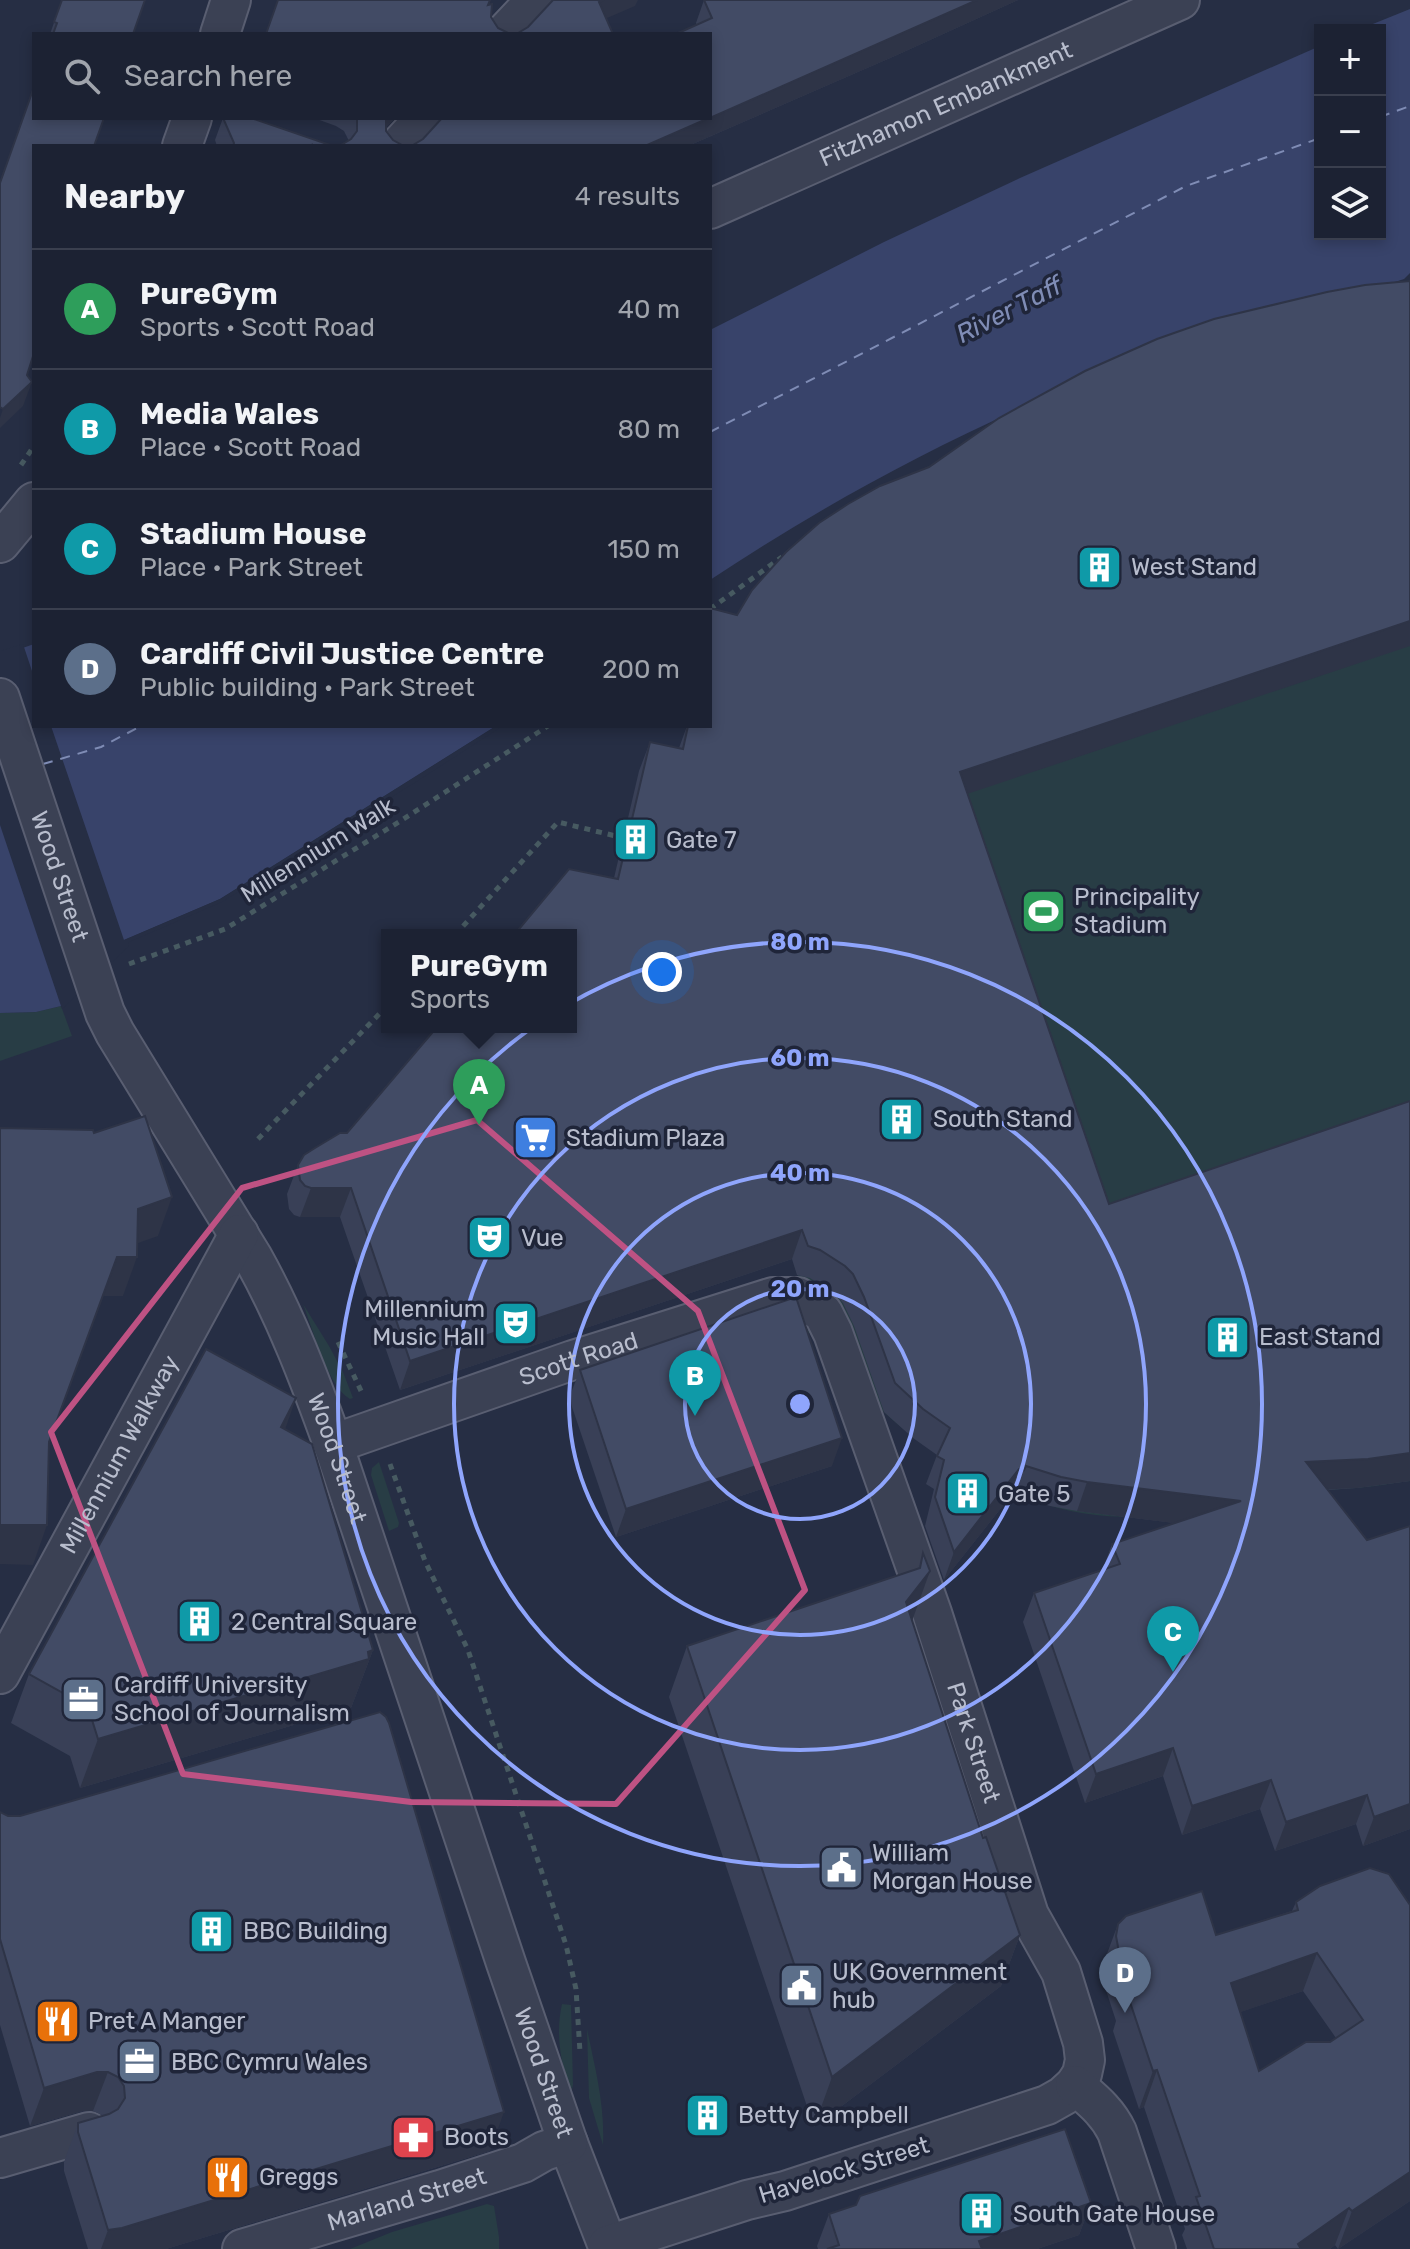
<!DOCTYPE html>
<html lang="en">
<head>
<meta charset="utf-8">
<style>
  :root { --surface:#1c2233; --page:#292f3f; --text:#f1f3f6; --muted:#a0a4ac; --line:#3a3f4e; --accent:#0b8043 }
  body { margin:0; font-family:Rubik,sans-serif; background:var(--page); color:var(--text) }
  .controls { position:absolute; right:24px; top:24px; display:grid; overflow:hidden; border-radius:0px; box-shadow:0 4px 12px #0003 }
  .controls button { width:72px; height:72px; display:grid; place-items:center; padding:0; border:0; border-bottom:2px solid var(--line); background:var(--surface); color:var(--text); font:40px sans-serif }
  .you { position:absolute; left:662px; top:972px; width:28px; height:28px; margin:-20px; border:6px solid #fff; border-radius:50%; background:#1a73e8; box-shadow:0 0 0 12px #1a73e833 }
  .badge { display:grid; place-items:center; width:52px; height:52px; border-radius:50%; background:var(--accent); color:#fff; font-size:26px; font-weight:700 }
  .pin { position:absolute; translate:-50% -66px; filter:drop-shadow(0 2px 4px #0008) }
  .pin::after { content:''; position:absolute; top:42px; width:28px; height:24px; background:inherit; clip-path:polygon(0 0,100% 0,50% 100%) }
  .popup { position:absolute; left:381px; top:929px; width:196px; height:104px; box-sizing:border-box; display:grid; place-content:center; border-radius:0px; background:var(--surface); filter:drop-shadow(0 2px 6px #0005); font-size:26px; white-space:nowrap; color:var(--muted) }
  .popup b { font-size:30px; color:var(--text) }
  .popup::after { content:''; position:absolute; left:50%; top:100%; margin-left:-16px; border:16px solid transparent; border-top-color:var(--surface) }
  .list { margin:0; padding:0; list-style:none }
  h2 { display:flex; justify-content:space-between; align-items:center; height:104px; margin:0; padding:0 32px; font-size:34px }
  h2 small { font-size:26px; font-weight:400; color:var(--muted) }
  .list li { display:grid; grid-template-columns:52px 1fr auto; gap:24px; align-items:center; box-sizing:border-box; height:120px; padding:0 32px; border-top:2px solid var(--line) }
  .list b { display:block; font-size:30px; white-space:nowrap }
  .list p { margin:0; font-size:26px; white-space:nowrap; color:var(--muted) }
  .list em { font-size:26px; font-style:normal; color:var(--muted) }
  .icon { flex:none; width:44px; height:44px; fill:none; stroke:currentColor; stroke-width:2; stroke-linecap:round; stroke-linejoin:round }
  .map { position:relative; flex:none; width:1410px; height:2249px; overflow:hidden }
  .search { position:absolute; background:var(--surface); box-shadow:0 4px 12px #0003; left:32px; top:32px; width:680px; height:88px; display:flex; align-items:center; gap:20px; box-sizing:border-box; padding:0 28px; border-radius:0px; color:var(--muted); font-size:30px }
  .panel { position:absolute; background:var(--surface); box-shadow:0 4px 12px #0003; left:32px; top:144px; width:680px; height:584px; border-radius:0px }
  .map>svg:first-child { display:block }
  .green { fill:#283d45 }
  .water { fill:#38436a }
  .pier { fill:#262e44 }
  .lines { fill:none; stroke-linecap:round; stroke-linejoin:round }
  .ferry { stroke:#7f8cb5; stroke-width:2; stroke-dasharray:10 8; stroke-linecap:butt }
  .minor-casing { stroke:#595e71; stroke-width:42 }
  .path { stroke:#475a61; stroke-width:5; stroke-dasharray:6 6; stroke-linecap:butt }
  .minor { stroke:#3b4154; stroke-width:38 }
  .wall { fill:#394057; fill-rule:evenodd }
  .shaded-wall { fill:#2e3447 }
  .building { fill:#424b65; stroke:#2e3447; stroke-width:2; fill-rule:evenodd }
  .marked { fill:none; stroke:#be5283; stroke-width:6; stroke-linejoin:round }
  .ring { fill:none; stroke:#8fa5fc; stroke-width:4 }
  .labels { text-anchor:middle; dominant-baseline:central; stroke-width:7; stroke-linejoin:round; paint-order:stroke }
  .street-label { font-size:24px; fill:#b8bdcd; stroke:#1f2539 }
  .poi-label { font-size:24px; fill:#b8bdcd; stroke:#1f2539; text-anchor:start }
  .water-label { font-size:26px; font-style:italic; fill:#7f8cb5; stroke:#1f2539 }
  .centre { fill:#8fa5fc; stroke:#1f2539; stroke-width:4 }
  .ring-label { font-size:24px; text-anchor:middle; font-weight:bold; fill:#8fa5fc; stroke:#1f2539; stroke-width:7; stroke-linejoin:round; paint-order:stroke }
</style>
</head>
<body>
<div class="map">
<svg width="1410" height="2249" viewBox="0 0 1410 2249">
  <rect width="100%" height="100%" fill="#262e44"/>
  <g class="green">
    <path d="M1410 309V1481C1392 1483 1374 1487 1356 1488 1323 1491 1290 1489 1258 1494 1218 1499 1179 1512 1138 1516 1049 1524 932 1464 872 1400 853 1380 838 1354 822 1331L789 1336 818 1326 795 1268 674 773 680 746 710 726Z"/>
    <polygon points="61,1006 72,1036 0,1061 0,1013 36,1012"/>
    <path d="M303 1304 329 1346 343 1372 353 1398 350 1399C327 1386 313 1329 303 1304Z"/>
    <polygon points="379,1462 399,1523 398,1527 389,1531 371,1475 372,1468"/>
    <path d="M562 2004 571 2005 573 2085 571 2093C561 2064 555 2035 562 2004Z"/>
    <path d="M587 2029C595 2068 605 2105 603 2145L589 2098Z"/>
    <polygon points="487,2204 494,2206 499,2237 499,2249 350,2249 392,2232"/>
  </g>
  <g class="water">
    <path d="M1410 9V273L1404 279 1045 398C928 448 817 509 710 580V330L884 242 1020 178 1320 46V234H1380V30H1358Z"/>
    <polygon points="34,644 34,726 496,726 220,899 124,940 125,944 61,1006 36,1012 0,1013 0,656"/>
  </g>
  <polygon class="pier" points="23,644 34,677 34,726 51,726 124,940 220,899 496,726 500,726 498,729 419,780 222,902 129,942 128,947 62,1009 0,825 0,651"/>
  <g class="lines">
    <g class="ferry">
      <polyline points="1380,117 1410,106"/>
      <polyline points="710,432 1186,186 1320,138"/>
      <polyline points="43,764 101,747 141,726"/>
    </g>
    <defs>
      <g id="minor">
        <polyline points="220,34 231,0"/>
        <polyline points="504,34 536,0"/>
        <polyline points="182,146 192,118"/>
        <polyline points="399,146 425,118"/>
        <path id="s1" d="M710 209 1180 0"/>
        <polyline points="0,543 34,502"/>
        <path id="s2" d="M0 698 105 1013 115 1033 253 1258C286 1317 310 1380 333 1444L506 1963 568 2143 609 2249"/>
        <path id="s3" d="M333 1444 573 1360 773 1297H798L823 1313 833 1333 932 1613 1029 1915 1061 1972 1083 2043 1085 2060 1082 2074 1075 2085 1063 2096 1047 2105 785 2191 747 2200 608 2245"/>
        <path id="s4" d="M0 1674 239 1234"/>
        <path d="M1075 2085C1092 2100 1107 2111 1117 2132L1156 2249"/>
        <polyline points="0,2158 89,2132"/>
        <path id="s5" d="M242 2249 440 2190 523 2163 544 2151 568 2143"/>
      </g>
    </defs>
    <use href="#minor" class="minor-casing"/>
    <g class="path">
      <polyline points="21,465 34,446"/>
      <polyline points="710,609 782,557"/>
      <polyline points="455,935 558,822 624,838"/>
      <polyline points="129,964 225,929 402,820 548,726"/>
      <polyline points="258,1139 387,1006"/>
      <polyline points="338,1342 363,1395"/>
      <polyline points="390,1464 425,1561 468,1650 566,1945 576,1989 580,2052"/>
    </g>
    <use href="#minor" class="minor"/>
  </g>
  <g class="wall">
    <polygon points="62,0 133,34 50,34"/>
    <polygon points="704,0 1018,0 897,55 688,146 217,146 215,140 223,118 330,145 341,145 349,141 344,131 336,126 314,118 395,118 386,127 386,131 393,140 402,145 710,118 696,23"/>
    <polygon points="687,726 710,726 968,794 1109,1204 1410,1101 1410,1481 1357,1488 1327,1490 1367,1540 1410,1526 1410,1829 1363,1846 1356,1824 1275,1851 1260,1809 1182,1835 1163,1776 1085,1803 1023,1622 1034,1593 1103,1569 1112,1544 1175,1523 1077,1511 1050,1506 1016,1495 1014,1499 1009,1498 944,1580 925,1526 934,1489 926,1484 937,1455 913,1438 884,1412 854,1326 843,1303 835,1294 810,1278 797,1275 792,1259 400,1390 340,1217 300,1217 294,1215 289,1209 287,1194 298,1165 347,1133 614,878 639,771 650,742 679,748"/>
    <polygon points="580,1370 832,1466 616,1537 569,1398"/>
    <polygon points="285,1429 373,1650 351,1708 80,1788 70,1756 11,1723 29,1674"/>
    <polygon points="923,1553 912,1620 983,1838 1020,1935 1001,1986 814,2127 669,1697 687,1646 918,1569"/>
    <polygon points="0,1812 490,2151 166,2249 88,2249 64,2171 64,2162 78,2123 104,2116 93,2111 83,2111 30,2126 0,2025"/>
    <path d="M1370 1868 1410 2201 1338 2249 1335 2245 1330 2249H1187L1182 2235 1185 2229 1144 2107 1139 2109 1113 2031 1116 2021 1104 1984 1102 1974 1104 1962 1118 1924 1216 1935 1292 1911 1296 1902ZM1303 1991 1336 2038 1330 2042 1259 2071 1240 2012Z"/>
    <polygon points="1091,2203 1079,2235 1037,2249 818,2249 817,2246 829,2214"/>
  </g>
  <g class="shaded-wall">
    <polygon points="604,0 638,0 635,6 591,25 599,2"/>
    <polygon points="977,0 1018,0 897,55 688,146 645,146"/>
    <polygon points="386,118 395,118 383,131"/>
    <polygon points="32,382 23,406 0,428 0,418 3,409"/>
    <polygon points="1410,621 1410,646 949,800 960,772"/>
    <polygon points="311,1188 351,1188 340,1217 300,1217"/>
    <polygon points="172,1197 158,1236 124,1248 138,1209"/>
    <polygon points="802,1230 792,1259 400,1390 410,1361"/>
    <polygon points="117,1257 137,1257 123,1296 103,1296"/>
    <polygon points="296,1398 279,1447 281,1427"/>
    <polygon points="842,1438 832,1466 616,1537 626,1509"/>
    <polygon points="1410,1453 1410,1481 1357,1488 1295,1491 1306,1462"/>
    <polygon points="1019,1469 1009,1498 944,1580 954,1552"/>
    <polygon points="1087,1482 1241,1501 1230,1530 1077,1511"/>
    <polygon points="0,1525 47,1525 33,1565 0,1564"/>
    <polygon points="930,1571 912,1621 906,1602"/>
    <polygon points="373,1650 351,1708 80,1788 98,1739"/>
    <polygon points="1173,1748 1163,1776 1085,1803 1096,1774"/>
    <polygon points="1271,1780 1260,1809 1182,1835 1192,1806"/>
    <polygon points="1367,1795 1356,1824 1275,1851 1286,1822"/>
    <polygon points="1410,1804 1410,1829 1363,1846 1374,1817"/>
    <polygon points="1020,1935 1001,1986 814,2127 832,2077"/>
    <polygon points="1317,1953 1303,1991 1217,2020 1231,1983"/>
    <polygon points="1157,2070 1144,2107 1139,2109 1153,2071"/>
    <polygon points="97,2072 108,2072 93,2111 83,2111 30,2126 44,2088"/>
    <polygon points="504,2112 490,2151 166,2249 101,2249 108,2230"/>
    <polygon points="1410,2172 1410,2201 1338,2249 1352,2211"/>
    <polygon points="1091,2203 1079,2235 1037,2249 976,2249 979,2241"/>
    <polygon points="1349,2208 1335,2245 1330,2249 1297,2249 1298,2244"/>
  </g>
  <g class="building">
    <polygon points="62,0 145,0 133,34 53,34 57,23 54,22"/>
    <polygon points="278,0 490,0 488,5 492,4 491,17 498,28 508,33 518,33 528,27 553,0 604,0 599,2 613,34 266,34"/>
    <polygon points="704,0 977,0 710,118 710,34 676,34 712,18"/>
    <polygon points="34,87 34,118 104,118 94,146 34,146 34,353 27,375 32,382 3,409 0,407 0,183"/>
    <polygon points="223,118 251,118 330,145 341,145 351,139 357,131 357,118 386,118 386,131 393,140 402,145 413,145 423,139 442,118 709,118 645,146 313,146 312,144 312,146 233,146 234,143"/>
    <polygon points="1410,281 1410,621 960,772 1109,1204 1410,1101 1410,1453 1368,1459 1306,1462 1367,1540 1410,1526 1410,1804 1374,1817 1367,1795 1286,1822 1271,1780 1192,1806 1173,1748 1096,1774 1034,1593 1120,1564 1112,1544 1241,1501 1087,1482 1061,1477 1026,1466 1024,1470 1019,1469 954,1552 935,1497 944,1460 937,1456 950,1428 923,1409 895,1383 864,1297 853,1274 845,1266 820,1250 808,1246 802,1230 410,1361 351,1188 311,1188 305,1186 300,1180 298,1165 304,1155 315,1148 340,1133 347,1133 437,1027 571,1027 571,935 514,935 569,869 618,879 650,742 683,749 688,726 710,726 710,608 737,615 752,590 786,552 819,523 848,504 880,486 929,467 999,418 1085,371 1157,339 1214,319 1327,292 1365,285"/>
    <polygon points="145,1116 172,1197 138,1209 137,1257 117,1257 49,1442 47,1525 0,1525 0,1128 93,1130 94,1133"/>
    <polygon points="796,1297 842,1438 626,1509 580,1370"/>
    <polygon points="206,1349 296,1398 281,1427 312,1444 373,1650 368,1652 369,1659 98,1739 88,1707 29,1674"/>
    <polygon points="923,1553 930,1571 906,1602 983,1838 986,1837 1020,1935 832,2077 687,1646 920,1568"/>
    <polygon points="380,1712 386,1717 389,1723 504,2112 122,2228 108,2230 78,2132 78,2123 109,2114 118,2109 125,2098 124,2086 118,2077 108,2072 97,2072 44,2088 0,1939 0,1812 8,1816 20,1816"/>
    <path d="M1370 1868 1389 1874 1410 1905V2172L1352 2211 1349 2208 1298 2244 1301 2249H1214L1196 2197 1200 2196 1157 2070 1153 2071 1127 1993 1133 1991 1118 1947 1116 1936 1118 1924 1126 1916 1202 1891 1216 1935 1298 1910 1296 1902 1320 1886ZM1317 1953 1363 2020 1330 2042H1306L1259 2071 1231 1983Z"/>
    <polygon points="1065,2129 1091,2203 979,2241 982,2249 827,2249 839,2245 829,2214 856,2205 860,2196"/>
  </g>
  <path class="marked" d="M477 1120 698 1311 805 1590 616 1804 411 1802 183 1774 51 1432 242 1188Z"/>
  <g class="ring">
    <circle cx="800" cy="1404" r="115"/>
    <circle cx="800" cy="1404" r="231"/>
    <circle cx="800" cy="1404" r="346"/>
    <circle cx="800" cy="1404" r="462"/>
  </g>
  <defs>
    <symbol id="building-square" viewBox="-11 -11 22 22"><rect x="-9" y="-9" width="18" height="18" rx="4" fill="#0f9aa8" stroke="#1f2539"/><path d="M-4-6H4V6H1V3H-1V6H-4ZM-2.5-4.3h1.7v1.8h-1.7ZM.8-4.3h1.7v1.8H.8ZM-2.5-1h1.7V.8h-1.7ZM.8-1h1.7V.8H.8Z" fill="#fff"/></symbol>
    <symbol id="stadium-square" viewBox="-11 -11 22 22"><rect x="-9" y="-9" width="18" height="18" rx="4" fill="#2e9e5b" stroke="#1f2539"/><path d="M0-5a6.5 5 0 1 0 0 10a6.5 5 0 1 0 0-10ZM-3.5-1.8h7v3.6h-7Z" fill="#fff"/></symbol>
    <symbol id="supermarket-square" viewBox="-11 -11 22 22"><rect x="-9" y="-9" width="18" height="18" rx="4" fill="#3f7fe0" stroke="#1f2539"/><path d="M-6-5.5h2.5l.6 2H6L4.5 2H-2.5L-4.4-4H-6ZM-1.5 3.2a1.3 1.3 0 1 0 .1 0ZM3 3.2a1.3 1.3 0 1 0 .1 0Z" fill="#fff"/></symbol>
    <symbol id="theatre-square" viewBox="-11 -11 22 22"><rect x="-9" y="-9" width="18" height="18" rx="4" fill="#0f9aa8" stroke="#1f2539"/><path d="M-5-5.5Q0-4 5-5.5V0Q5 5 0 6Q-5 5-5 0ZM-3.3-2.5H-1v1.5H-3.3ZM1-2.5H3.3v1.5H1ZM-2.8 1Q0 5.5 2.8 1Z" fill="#fff"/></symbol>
    <symbol id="office-square" viewBox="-11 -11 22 22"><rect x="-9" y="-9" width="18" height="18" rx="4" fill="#5c6f8a" stroke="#1f2539"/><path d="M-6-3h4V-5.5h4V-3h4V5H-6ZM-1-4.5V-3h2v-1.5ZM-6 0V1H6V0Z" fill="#fff"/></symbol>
    <symbol id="civic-square" viewBox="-11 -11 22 22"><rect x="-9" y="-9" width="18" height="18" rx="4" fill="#5c6f8a" stroke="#1f2539"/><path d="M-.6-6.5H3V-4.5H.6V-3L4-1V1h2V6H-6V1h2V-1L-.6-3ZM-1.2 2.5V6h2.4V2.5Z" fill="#fff"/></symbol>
    <symbol id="restaurant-square" viewBox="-11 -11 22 22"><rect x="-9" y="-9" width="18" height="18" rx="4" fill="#e8710a" stroke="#1f2539"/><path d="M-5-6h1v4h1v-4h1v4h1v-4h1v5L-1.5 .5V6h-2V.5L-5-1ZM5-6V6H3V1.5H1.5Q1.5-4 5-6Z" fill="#fff"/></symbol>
    <symbol id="pharmacy-square" viewBox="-11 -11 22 22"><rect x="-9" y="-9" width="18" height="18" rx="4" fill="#e0444e" stroke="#1f2539"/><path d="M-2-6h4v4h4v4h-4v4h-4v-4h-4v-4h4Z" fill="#fff"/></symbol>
  </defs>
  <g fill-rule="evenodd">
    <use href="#building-square" x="1074" y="542" width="51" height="51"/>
    <use href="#building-square" x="610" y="814" width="51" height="51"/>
    <use href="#stadium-square" x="1018" y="886" width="51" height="51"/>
    <use href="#building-square" x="876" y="1094" width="51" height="51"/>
    <use href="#supermarket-square" x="510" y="1112" width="51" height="51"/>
    <use href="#theatre-square" x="464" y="1212" width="51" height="51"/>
    <use href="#theatre-square" x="490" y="1298" width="51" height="51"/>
    <use href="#building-square" x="1202" y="1312" width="51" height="51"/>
    <use href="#building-square" x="942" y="1468" width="51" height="51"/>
    <use href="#building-square" x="174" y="1596" width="51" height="51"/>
    <use href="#office-square" x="58" y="1674" width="51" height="51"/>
    <use href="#civic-square" x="816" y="1842" width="51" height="51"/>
    <use href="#building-square" x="186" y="1906" width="51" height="51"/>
    <use href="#civic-square" x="776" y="1960" width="51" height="51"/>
    <use href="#restaurant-square" x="32" y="1996" width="51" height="51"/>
    <use href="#office-square" x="114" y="2036" width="51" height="51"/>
    <use href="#building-square" x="682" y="2090" width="51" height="51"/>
    <use href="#pharmacy-square" x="388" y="2112" width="51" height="51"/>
    <use href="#restaurant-square" x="202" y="2152" width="51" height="51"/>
    <use href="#building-square" x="956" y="2188" width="51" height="51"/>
  </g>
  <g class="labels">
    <g class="street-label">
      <text stroke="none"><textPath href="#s1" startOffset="258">Fitzhamon Embankment</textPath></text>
      <text transform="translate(318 850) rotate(-32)">Millennium Walk</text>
      <text stroke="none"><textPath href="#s2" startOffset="188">Wood Street</textPath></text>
      <text stroke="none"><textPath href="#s3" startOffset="260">Scott Road</textPath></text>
      <text stroke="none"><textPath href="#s4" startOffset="250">Millennium Walkway</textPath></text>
      <text stroke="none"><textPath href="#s2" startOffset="836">Wood Street</textPath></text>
      <text stroke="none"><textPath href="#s3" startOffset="974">Park Street</textPath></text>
      <text stroke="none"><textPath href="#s2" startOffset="1484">Wood Street</textPath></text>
      <text transform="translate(844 2170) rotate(-17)">Havelock Street</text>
      <text stroke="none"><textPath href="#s5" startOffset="172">Marland Street</textPath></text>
    </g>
    <g class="poi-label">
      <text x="1131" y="567">West Stand</text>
      <text x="666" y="840">Gate 7</text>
      <text x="1074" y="897">Principality<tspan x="1074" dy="28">Stadium</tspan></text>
      <text x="933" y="1119">South Stand</text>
      <text x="566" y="1138">Stadium Plaza</text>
      <text x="521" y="1238">Vue</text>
      <text x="485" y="1309" text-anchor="end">Millennium<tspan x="485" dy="28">Music Hall</tspan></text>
      <text x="1259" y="1337">East Stand</text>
      <text x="998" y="1494">Gate 5</text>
      <text x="231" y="1622">2 Central Square</text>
      <text x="114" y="1685">Cardiff University<tspan x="114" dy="28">School of Journalism</tspan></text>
      <text x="872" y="1853">William<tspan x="872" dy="28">Morgan House</tspan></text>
      <text x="243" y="1931">BBC Building</text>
      <text x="832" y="1972">UK Government<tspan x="832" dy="28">hub</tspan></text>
      <text x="88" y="2021">Pret A Manger</text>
      <text x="171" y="2062">BBC Cymru Wales</text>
      <text x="738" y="2115">Betty Campbell</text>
      <text x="444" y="2137">Boots</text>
      <text x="259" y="2177">Greggs</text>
      <text x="1013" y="2214">South Gate House</text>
    </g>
    <g class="water-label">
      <text transform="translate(1009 310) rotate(-27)">River Taff</text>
    </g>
  </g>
  <circle cx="800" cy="1404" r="12" class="centre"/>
  <g class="ring-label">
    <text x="800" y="950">80 m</text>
    <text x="800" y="1066">60 m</text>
    <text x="800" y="1181">40 m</text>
    <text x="800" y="1297">20 m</text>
  </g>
</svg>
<div class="controls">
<button>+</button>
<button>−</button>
<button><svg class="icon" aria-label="layers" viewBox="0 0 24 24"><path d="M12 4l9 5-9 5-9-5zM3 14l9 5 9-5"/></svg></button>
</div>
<div class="you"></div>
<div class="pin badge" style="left:479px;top:1125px;background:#2e9e5b">A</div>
<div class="popup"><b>PureGym</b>Sports</div>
<div class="pin badge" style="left:695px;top:1416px;background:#0f9aa8">B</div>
<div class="pin badge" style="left:1173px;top:1672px;background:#0f9aa8">C</div>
<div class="pin badge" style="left:1125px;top:2013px;background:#5c6f8a">D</div>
<div class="search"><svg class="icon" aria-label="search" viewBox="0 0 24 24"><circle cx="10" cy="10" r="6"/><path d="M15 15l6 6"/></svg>Search here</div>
<section class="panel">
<h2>Nearby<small>4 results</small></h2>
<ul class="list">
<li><span class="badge" style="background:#2e9e5b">A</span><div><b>PureGym</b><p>Sports · Scott Road</p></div><em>40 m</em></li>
<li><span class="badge" style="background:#0f9aa8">B</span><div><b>Media Wales</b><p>Place · Scott Road</p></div><em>80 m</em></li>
<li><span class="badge" style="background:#0f9aa8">C</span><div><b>Stadium House</b><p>Place · Park Street</p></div><em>150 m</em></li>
<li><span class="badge" style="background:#5c6f8a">D</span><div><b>Cardiff Civil Justice Centre</b><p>Public building · Park Street</p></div><em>200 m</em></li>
</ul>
</section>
</div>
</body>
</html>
